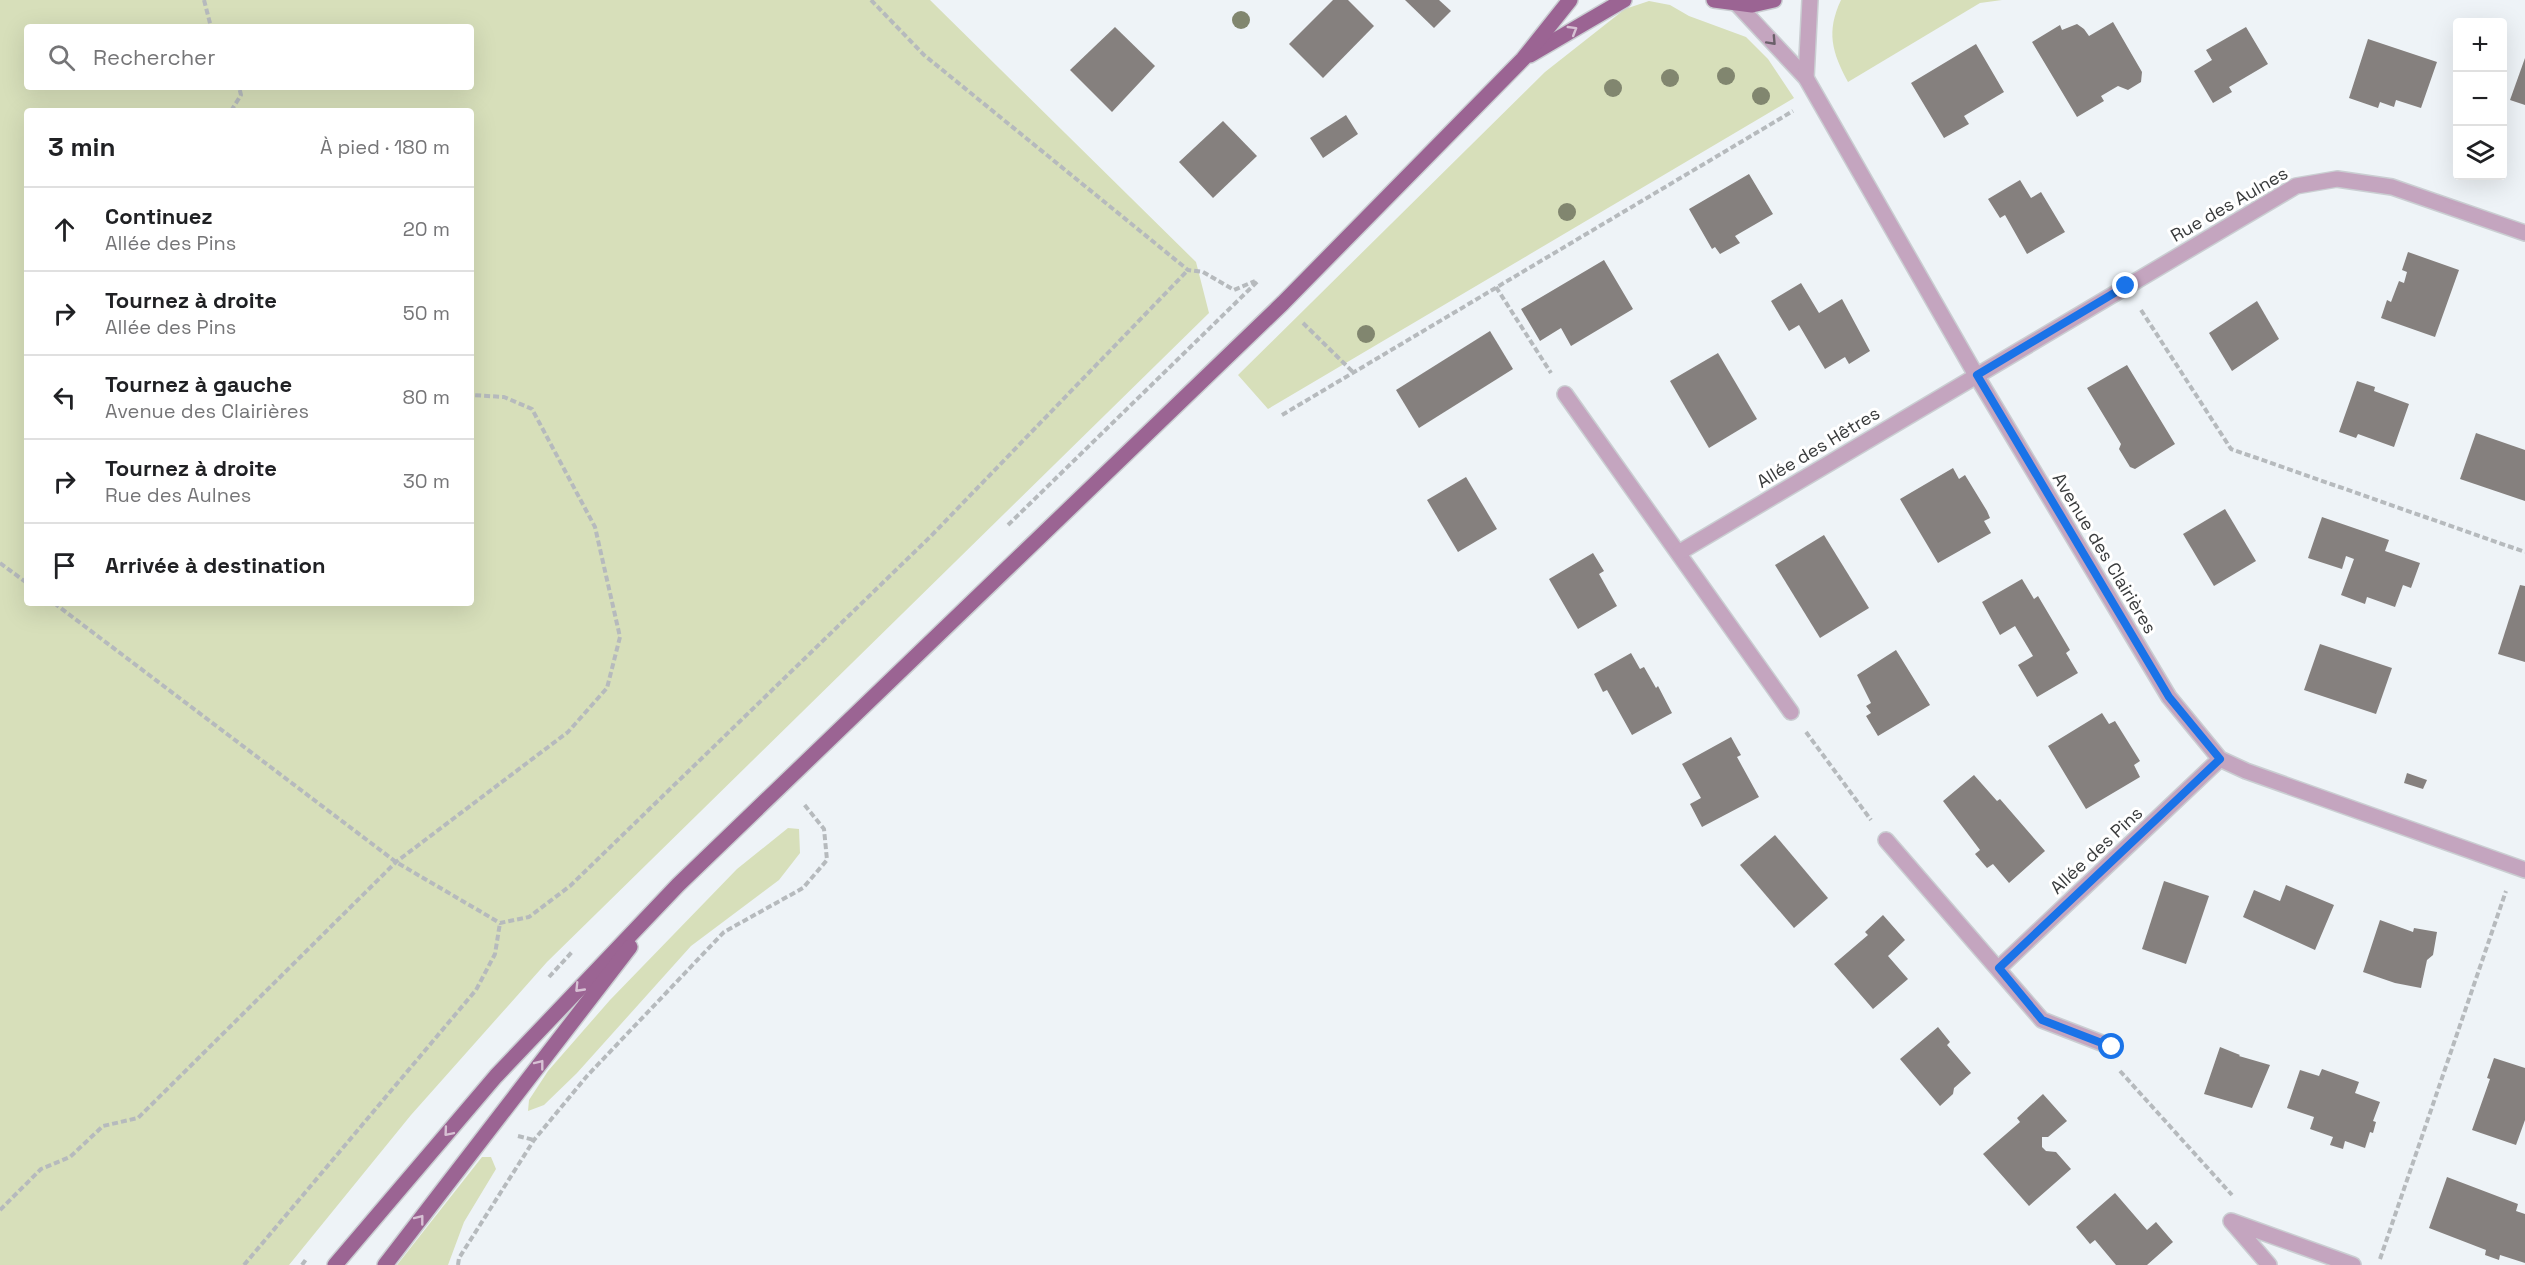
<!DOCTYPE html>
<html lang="fr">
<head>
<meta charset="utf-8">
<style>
  :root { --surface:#fff; --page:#f2f2f2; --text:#202124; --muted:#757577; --line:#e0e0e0 }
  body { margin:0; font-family:"Space Grotesk",sans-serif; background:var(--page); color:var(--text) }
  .controls { position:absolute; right:18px; top:18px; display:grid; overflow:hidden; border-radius:6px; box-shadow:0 6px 24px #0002 }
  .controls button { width:54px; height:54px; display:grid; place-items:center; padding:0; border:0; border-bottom:2px solid var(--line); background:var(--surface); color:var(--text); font:30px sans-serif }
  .stop { position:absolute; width:18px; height:18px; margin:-14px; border:4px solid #1a73e8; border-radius:50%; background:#fff }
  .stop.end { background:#1a73e8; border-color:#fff; box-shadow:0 2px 6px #0008 }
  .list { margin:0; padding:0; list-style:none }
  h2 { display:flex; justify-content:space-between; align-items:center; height:78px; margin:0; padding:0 24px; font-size:26px }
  h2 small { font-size:20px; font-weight:400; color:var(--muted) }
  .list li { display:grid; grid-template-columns:39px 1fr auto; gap:18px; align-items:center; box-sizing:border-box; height:84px; padding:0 24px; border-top:2px solid var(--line) }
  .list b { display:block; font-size:22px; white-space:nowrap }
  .list p { margin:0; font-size:20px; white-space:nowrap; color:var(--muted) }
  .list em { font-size:20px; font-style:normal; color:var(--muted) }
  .icon { flex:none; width:33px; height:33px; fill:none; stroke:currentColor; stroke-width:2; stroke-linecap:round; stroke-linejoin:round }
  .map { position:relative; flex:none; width:2525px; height:1265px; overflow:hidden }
  .search { position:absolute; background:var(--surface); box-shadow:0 6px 24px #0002; left:24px; top:24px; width:450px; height:66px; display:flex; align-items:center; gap:15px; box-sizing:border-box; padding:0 21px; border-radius:6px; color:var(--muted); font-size:22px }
  .panel { position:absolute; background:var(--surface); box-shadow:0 6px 24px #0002; left:24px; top:108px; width:450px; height:498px; border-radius:6px }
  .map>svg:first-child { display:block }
  .green { fill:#d7dfba; fill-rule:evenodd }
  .building { fill:#85807e }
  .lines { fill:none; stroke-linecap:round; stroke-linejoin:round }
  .minor-casing { stroke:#caced2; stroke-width:18 }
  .major-casing { stroke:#caced2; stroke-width:18 }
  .path { stroke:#b6babd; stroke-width:4; stroke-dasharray:6 3; stroke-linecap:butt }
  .minor { stroke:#c4a5bf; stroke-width:15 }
  .major { stroke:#9b6493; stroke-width:15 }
  .tree { fill:#81866f }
  .oneway { stroke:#d7c1d4 }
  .oneway2 { stroke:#6a606a }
  .route { stroke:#1a73e8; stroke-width:8 }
  .labels { text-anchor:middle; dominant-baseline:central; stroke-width:6; stroke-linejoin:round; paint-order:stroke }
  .street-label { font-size:18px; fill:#393b3c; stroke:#fff }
</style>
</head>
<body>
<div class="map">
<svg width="2525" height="1265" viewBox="0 0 2525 1265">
  <rect width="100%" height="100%" fill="#eef3f7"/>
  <g class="green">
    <path d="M0 0H930L1196 262 1209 313 547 962 411 1115 289 1265H0ZM27 27H471V87H27ZM27 111H471V603H27Z"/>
    <path d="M1841 0H2002L1980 3 1848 82C1832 52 1826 32 1841 0Z"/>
    <polygon points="1649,1 1670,5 1689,16 1746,37 1768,59 1794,98 1268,409 1238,375 1545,72 1625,9"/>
    <polygon points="788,828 799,829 800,853 779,880 691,946 577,1073 544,1105 528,1111 529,1100 548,1071 610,1000 737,869"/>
    <polygon points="482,1157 491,1157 496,1169 464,1222 448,1265 397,1265"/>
  </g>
  <g class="building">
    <polygon points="1333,0 1348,0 1374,26 1323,78 1289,44"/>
    <polygon points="1405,0 1439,0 1451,11 1434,28"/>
    <polygon points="2113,22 2142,72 2141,82 2128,90 2118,86 2101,96 2104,101 2077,117 2032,42 2060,25 2062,30 2077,24 2084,29 2089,36"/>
    <polygon points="1115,27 1155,66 1112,112 1070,70"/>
    <polygon points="2246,27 2268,64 2229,87 2232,92 2213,103 2194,71 2212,60 2206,50"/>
    <polygon points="2368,39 2437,62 2421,108 2396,100 2394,107 2380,102 2378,108 2349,98"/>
    <polygon points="1976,44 2004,92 1964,116 1969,124 1944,138 1911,83"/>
    <polygon points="2525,58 2525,105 2510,100"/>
    <polygon points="1346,115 1358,134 1323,158 1310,138"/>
    <polygon points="1223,121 1257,156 1213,198 1179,162"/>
    <polygon points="1749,174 1773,214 1735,236 1740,243 1720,254 1715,247 1712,249 1689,209"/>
    <polygon points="2020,180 2031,198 2041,192 2065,232 2027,254 2005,215 2000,218 1988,199"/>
    <polygon points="2408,252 2459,270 2435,337 2381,318 2387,300 2391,302 2399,281 2404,283 2407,272 2402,270"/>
    <polygon points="1604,260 1633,309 1571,346 1561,328 1540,341 1521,309"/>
    <polygon points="1801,283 1819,313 1842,299 1870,351 1849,364 1845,357 1825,369 1799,325 1789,331 1771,301"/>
    <polygon points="2257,301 2279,339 2232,371 2209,333"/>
    <polygon points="1490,331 1513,369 1419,428 1396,390"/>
    <polygon points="1718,353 1757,419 1709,448 1670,381"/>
    <polygon points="2127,365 2175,444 2135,469 2130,467 2119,449 2121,444 2087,388"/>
    <polygon points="2357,381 2375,387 2374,391 2409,404 2394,447 2358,434 2356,438 2339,432"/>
    <polygon points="2476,433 2525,450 2525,501 2460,479"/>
    <polygon points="1953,468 1959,479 1965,475 1987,511 1990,518 1984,521 1991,533 1938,563 1900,499"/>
    <polygon points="1466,477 1497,529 1458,552 1427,500"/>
    <polygon points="2225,509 2256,561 2214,586 2183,534"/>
    <polygon points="2322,517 2389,540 2385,551 2420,563 2411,588 2403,585 2395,607 2367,597 2365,604 2341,595 2354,559 2346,556 2342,569 2308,558"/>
    <polygon points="1824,535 1869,608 1820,638 1775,565"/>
    <polygon points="1593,553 1604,571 1599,574 1617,606 1578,629 1549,579"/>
    <polygon points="2022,579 2034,599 2038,596 2070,650 2066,653 2078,673 2037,697 2018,665 2033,656 2015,626 2000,635 1982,602"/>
    <polygon points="2520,585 2525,586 2525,662 2498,654"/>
    <polygon points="2320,644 2392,668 2376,714 2304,690"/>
    <polygon points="1896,650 1930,705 1878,736 1866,716 1871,713 1866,706 1871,703 1857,675"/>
    <polygon points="1631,653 1640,669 1644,667 1656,688 1658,686 1672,713 1632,735 1607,690 1603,692 1594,674"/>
    <polygon points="2102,713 2109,724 2115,721 2140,761 2134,765 2140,777 2086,809 2048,746"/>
    <polygon points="1731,737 1741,755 1737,757 1759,797 1702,827 1690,804 1701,798 1682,764"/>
    <polygon points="2407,773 2427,780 2423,789 2404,783"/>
    <polygon points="1974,775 1997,801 2000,799 2045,851 2009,883 1993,864 1987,868 1975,854 1980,850 1943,801"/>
    <polygon points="1775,835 1828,898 1794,928 1740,865"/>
    <polygon points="2164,881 2209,896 2186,964 2142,949"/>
    <polygon points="2286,885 2334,905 2315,950 2243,917 2254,890 2280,901"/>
    <polygon points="1883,915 1905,940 1888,956 1908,979 1873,1009 1834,964 1868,935 1865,932"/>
    <polygon points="2380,920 2413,932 2414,928 2437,932 2433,955 2427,960 2421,988 2395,983 2363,972"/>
    <polygon points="1938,1027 1950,1042 1947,1045 1971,1073 1954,1088 1953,1094 1940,1106 1900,1059"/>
    <polygon points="2220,1047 2240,1055 2239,1056 2270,1065 2252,1108 2204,1094"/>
    <polygon points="2494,1058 2525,1068 2525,1120 2516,1145 2472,1130 2490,1079 2487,1078"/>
    <polygon points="2322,1069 2359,1082 2355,1093 2380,1102 2373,1121 2376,1122 2373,1133 2370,1132 2365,1148 2345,1141 2343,1149 2330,1145 2333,1137 2310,1129 2314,1117 2287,1108 2300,1070 2319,1076"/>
    <polygon points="2043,1094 2067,1121 2048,1137 2042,1137 2042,1147 2046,1151 2056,1152 2071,1169 2029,1206 1983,1154 2020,1122 2017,1118"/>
    <polygon points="2447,1177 2518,1204 2516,1211 2525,1214 2525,1263 2500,1255 2499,1260 2485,1255 2486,1250 2429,1228"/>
    <polygon points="2115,1193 2147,1230 2156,1222 2173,1242 2147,1265 2116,1265 2095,1240 2090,1244 2076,1227"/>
  </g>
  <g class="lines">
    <defs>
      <g id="minor">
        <polyline points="1737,4 1806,78 1976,375 2169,697 2220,759 2246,771 2525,870"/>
        <polyline points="1806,78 1810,0"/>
        <polyline points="1565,394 1791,712"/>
        <polyline points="1680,552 2296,186 2337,179 2392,187 2525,233"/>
        <polyline points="1886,840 2042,1020 2112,1047"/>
        <polyline points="1999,968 2220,759"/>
        <polyline points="2269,1265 2231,1221 2353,1265"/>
      </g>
      <g id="major">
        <polyline points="1714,0 1752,5 1774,0"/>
        <polyline points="1530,55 1624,0"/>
        <polyline points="335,1265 496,1076 678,885 1283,303 1523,59 1570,0"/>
        <polyline points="385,1265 630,947"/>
      </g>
    </defs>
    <use href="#minor" class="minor-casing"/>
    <use href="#major" class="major-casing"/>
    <g class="path">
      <polyline points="204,0 211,27"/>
      <polyline points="871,0 924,55 1188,270 1203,272 1234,290 1255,281"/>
      <polyline points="231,111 241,95 239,87"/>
      <polyline points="1496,287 1551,373"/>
      <polyline points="2141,310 2231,449 2525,552"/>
      <polyline points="1303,323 1354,373"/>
      <polyline points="1282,415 1793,111"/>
      <polyline points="1008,525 1259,280"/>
      <polyline points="0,563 27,583"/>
      <polyline points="54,603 396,862 500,923 529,917 570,886 930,537 1188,270"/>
      <polyline points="1806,732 1871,820"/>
      <polyline points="549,977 572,952"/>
      <polyline points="2120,1071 2232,1195"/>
      <polyline points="518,1136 534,1140"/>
      <polyline points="0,1210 41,1169 70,1157 103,1126 138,1118 396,862 568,732 607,688 620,637 595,527 532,409 504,397 471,395"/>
      <polyline points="2380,1259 2506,891"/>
      <polyline points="244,1265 476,990 495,954 500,923"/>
      <polyline points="302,1265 307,1258"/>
      <polyline points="458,1265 459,1258 534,1140 587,1076 724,932 803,888 827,860 824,829 803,803"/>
    </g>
    <use href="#minor" class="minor"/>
    <use href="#major" class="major"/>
  </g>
  <g class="tree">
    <circle cx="1241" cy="20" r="9"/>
    <circle cx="1726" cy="76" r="9"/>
    <circle cx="1670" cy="78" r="9"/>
    <circle cx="1613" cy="88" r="9"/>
    <circle cx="1761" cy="96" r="9"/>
    <circle cx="1567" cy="212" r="9"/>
    <circle cx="1366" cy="334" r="9"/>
  </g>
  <defs><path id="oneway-chevron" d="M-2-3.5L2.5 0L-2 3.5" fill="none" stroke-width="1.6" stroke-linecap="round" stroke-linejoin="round" transform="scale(1.5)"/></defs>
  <g class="oneway">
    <use href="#oneway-chevron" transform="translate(1573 30) rotate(-31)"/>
    <use href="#oneway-chevron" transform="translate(579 988) rotate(134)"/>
    <use href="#oneway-chevron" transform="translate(540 1064) rotate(-52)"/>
    <use href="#oneway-chevron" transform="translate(448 1132) rotate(130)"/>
    <use href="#oneway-chevron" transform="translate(420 1219) rotate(-52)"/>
  </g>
  <use class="oneway2" href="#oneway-chevron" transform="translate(1772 41) rotate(47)"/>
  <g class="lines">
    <polyline class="route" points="2112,1047 2042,1020 1999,968 2220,759 2169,697 1977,375 2126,286"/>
  </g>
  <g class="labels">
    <g class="street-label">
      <text transform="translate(2229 204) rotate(-30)">Rue des Aulnes</text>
      <text transform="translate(1818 447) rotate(-31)">Allée des Hêtres</text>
      <text transform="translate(2105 553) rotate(59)">Avenue des Clairières</text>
      <text transform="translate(2096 850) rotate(-43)">Allée des Pins</text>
    </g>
  </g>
</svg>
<div class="controls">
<button>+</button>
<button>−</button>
<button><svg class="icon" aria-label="layers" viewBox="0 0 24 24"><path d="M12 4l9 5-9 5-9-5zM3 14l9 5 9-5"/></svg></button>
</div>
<div class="stop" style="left:2112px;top:1047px"></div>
<div class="stop end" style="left:2126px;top:286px"></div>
<div class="search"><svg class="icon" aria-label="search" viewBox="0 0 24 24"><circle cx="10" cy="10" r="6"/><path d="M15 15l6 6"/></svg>Rechercher</div>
<section class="panel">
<h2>3 min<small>À pied · 180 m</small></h2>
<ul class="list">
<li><svg class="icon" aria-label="ahead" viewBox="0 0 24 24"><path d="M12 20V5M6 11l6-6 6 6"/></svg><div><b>Continuez</b><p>Allée des Pins</p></div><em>20 m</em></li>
<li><svg class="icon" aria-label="right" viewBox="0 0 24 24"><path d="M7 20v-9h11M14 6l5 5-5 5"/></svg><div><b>Tournez à droite</b><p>Allée des Pins</p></div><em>50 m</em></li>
<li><svg class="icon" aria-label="left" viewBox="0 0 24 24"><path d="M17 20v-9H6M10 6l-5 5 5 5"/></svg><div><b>Tournez à gauche</b><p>Avenue des Clairières</p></div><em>80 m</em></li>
<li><svg class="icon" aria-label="right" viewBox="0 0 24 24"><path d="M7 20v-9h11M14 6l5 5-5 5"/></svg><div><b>Tournez à droite</b><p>Rue des Aulnes</p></div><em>30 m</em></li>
<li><svg class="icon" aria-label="arrive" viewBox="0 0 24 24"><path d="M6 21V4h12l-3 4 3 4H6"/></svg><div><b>Arrivée à destination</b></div></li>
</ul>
</section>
</div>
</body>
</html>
